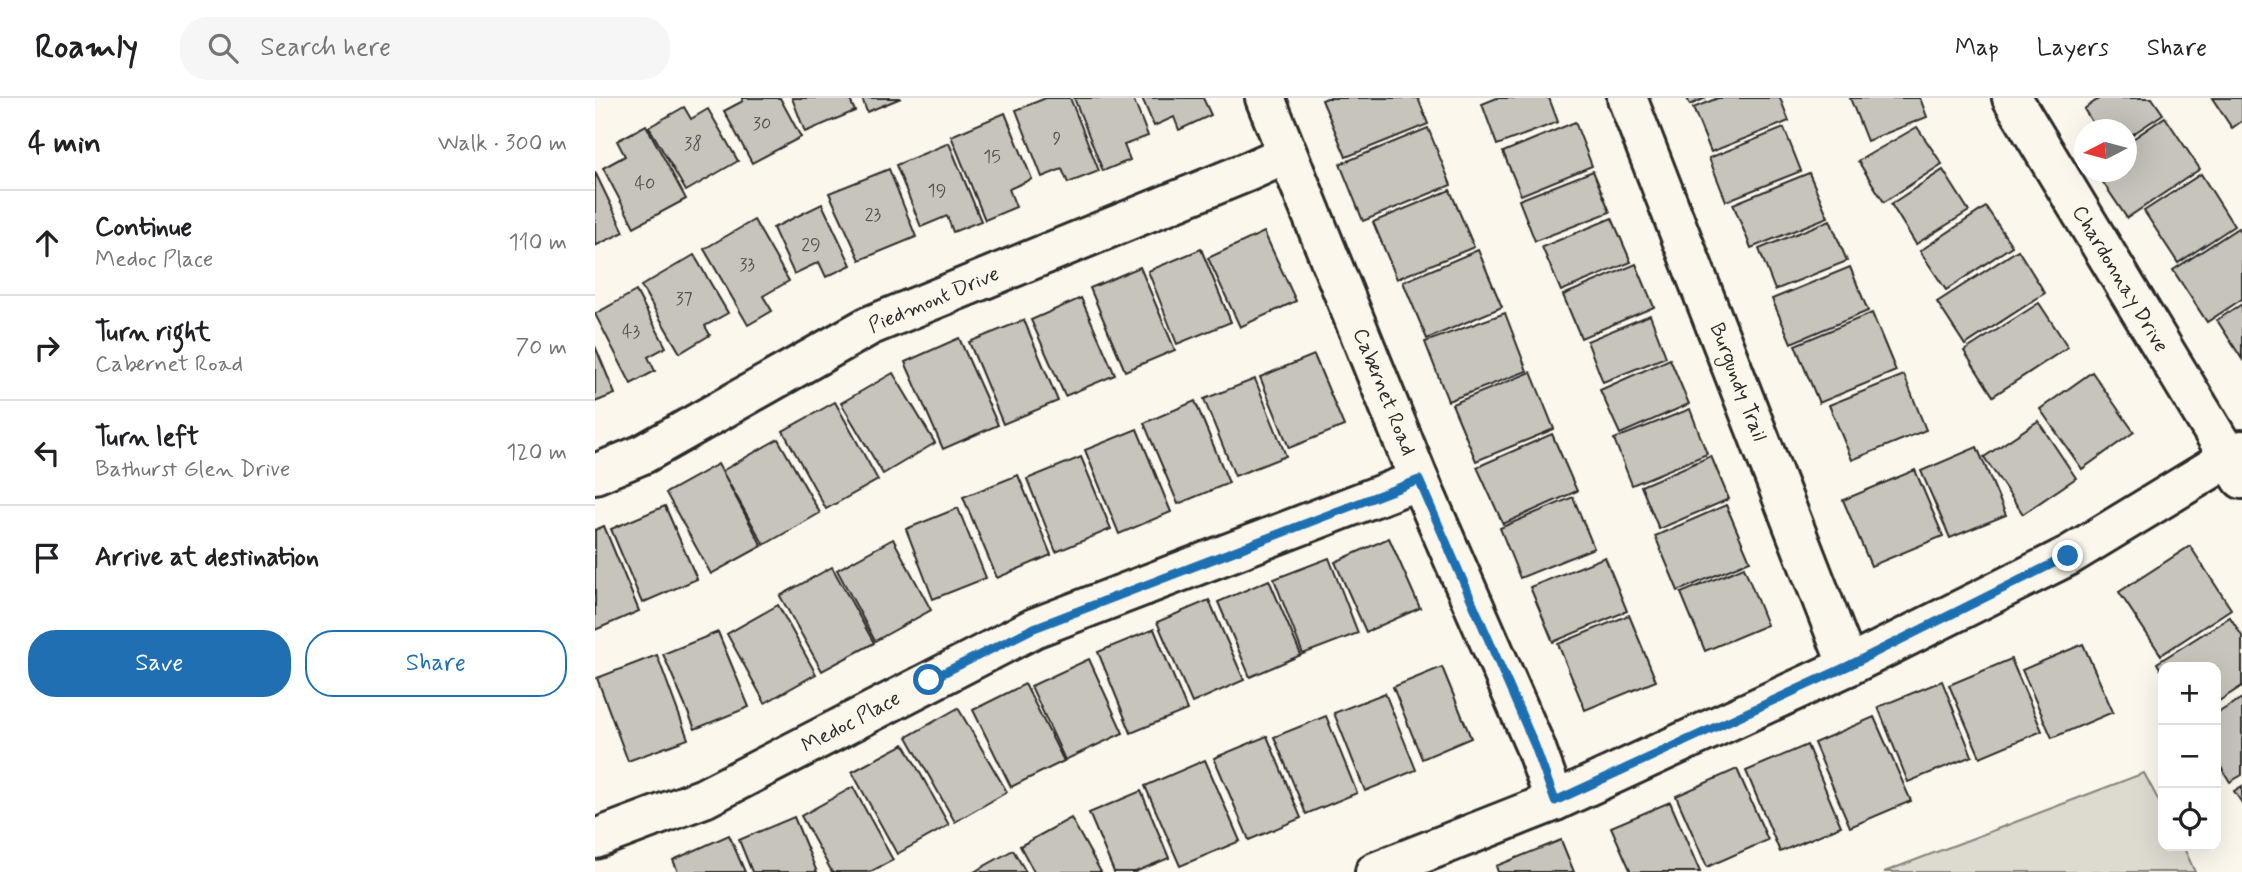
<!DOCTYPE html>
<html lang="en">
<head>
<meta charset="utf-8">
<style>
  :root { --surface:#fff; --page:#f6f6f6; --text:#202124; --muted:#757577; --line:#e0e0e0; --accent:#1f6fb2 }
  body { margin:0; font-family:Mynerve,sans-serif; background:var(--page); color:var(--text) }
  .controls { position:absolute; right:21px; bottom:21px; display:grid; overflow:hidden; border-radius:14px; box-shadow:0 7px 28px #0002 }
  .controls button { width:63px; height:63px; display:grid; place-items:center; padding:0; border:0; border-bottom:2px solid var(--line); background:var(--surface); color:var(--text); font:35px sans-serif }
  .compass { position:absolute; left:1479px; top:21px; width:63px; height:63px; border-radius:50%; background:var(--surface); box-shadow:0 7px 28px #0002; rotate:264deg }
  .stop { position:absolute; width:21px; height:21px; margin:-16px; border:5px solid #1f6fb2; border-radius:50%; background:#fff }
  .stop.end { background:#1f6fb2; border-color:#fff; box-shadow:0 2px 7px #0008 }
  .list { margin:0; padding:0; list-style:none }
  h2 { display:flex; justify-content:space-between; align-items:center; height:91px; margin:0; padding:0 28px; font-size:30px }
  h2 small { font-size:23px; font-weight:400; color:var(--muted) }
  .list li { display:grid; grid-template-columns:46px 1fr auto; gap:21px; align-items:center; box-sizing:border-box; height:105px; padding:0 28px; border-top:2px solid var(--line) }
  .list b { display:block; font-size:26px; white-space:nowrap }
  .list p { margin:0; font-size:23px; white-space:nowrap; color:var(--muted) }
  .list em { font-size:23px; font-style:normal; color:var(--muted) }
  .actions { display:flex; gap:14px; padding:21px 28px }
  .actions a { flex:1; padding:16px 0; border:2px solid var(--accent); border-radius:28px; text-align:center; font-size:24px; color:var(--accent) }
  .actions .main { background:var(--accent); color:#fff }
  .icon { flex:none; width:38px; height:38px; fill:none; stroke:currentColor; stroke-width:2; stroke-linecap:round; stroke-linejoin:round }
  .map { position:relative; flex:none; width:1647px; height:774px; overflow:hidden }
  header { display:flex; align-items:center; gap:42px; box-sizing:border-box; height:98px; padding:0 35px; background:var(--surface); border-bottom:2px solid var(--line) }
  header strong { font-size:33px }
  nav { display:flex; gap:38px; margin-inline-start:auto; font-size:24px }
  .search { width:490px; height:63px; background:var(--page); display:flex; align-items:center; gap:18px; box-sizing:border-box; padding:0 24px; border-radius:28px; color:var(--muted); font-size:26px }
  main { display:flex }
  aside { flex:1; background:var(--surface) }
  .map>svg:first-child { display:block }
  .green { fill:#dddad0; stroke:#84827e; stroke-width:2 }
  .building { fill:#c7c4bc; stroke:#2b2b2b; stroke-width:2 }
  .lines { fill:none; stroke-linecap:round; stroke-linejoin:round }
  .minor-casing { stroke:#2b2b2b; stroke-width:44 }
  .minor { stroke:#fbf7ec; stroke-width:38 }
  .route { stroke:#1f6fb2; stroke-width:9 }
  .labels { text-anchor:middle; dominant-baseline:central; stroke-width:5; stroke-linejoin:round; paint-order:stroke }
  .number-label { font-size:18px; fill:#52514f }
  .street-label { font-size:21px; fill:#2b2b2b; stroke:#fbf7ec }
</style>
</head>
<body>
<header>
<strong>Roamly</strong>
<div class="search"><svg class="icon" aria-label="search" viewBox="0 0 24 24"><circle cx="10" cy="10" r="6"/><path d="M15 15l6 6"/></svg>Search here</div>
<nav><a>Map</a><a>Layers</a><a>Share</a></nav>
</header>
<main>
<aside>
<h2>4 min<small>Walk · 300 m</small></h2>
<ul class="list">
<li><svg class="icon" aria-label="ahead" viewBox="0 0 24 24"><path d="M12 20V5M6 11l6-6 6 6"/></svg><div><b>Continue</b><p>Medoc Place</p></div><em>110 m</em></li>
<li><svg class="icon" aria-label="right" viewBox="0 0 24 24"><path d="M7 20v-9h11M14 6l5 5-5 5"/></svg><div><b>Turn right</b><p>Cabernet Road</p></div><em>70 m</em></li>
<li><svg class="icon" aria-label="left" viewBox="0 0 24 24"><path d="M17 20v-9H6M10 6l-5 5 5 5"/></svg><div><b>Turn left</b><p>Bathurst Glen Drive</p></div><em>120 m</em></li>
<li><svg class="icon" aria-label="arrive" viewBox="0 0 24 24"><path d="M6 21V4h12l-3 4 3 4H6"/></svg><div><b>Arrive at destination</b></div></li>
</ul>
<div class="actions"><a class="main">Save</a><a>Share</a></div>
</aside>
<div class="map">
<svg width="1647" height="774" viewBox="0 0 1647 774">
  <rect width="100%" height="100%" fill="#fbf7ec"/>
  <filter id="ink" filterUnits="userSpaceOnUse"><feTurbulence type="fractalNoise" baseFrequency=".0143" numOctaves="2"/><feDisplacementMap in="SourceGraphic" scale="14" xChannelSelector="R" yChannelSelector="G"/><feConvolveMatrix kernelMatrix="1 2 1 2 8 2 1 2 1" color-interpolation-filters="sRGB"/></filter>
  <g filter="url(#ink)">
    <polygon class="green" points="1549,675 1568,711 1568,748 1588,748 1600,774 1289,774"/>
    <g class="building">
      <polygon points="147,0 185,0 206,39 157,65 129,13 148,3"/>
      <polygon points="197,0 254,0 260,13 210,34"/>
      <polygon points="267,0 306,0 272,14"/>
      <polygon points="451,0 475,0 504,73 473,85 467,71 447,79 421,12"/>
      <polygon points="479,0 538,0 553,38 529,47 535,62 508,73"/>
      <polygon points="547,0 608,0 616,17 584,32 579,19 559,28"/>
      <polygon points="732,0 823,0 833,26 751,59 727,2"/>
      <polygon points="902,0 954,0 963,24 902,47 887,6"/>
      <polygon points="1092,0 1111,0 1095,7"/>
      <polygon points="1123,0 1185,0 1194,23 1116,54 1098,10"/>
      <polygon points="1255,0 1325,0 1332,19 1272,43"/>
      <polygon points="1505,0 1557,0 1568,16 1532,40 1532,32 1502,32 1489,11"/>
      <polygon points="1617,0 1647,0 1647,23 1637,30"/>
      <polygon points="89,9 96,21 113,11 143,63 91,93 54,29"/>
      <polygon points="410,15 437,81 414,91 421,109 390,122 356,38"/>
      <polygon points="1570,19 1605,71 1532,120 1501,74 1532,74 1532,45"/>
      <polygon points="980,24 997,68 926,97 908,54"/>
      <polygon points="51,27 91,101 39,129 8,70 30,58 22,43"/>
      <polygon points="1322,29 1347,66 1289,104 1263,63"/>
      <polygon points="833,30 856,87 768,123 745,66"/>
      <polygon points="1189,30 1206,73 1131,103 1114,60"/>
      <polygon points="354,45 386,123 358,134 352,118 326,129 301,67"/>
      <polygon points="294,71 321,139 265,162 234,95"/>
      <polygon points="1348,72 1374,113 1321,146 1296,106"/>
      <polygon points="998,73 1015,114 940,143 924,102"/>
      <polygon points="0,74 29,134 0,148"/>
      <polygon points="1214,75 1233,119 1156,150 1138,106"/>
      <polygon points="1606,76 1639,128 1583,165 1549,113"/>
      <polygon points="855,92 879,149 802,181 778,124"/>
      <polygon points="227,106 256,167 231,179 224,164 199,176 178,130"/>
      <polygon points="1391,109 1417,148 1351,192 1325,153"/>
      <polygon points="1017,120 1036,164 966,193 947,149"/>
      <polygon points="159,122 194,183 168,198 177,213 153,227 109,151"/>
      <polygon points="1235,122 1252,163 1180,192 1164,151"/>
      <polygon points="1643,130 1647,137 1647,201 1612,224 1578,172"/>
      <polygon points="669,134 701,203 645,229 613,160"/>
      <polygon points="606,151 636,224 582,246 553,173"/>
      <polygon points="883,152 907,209 832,241 808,184"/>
      <polygon points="1423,152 1450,195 1370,247 1342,204"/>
      <polygon points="99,157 133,215 110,228 115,237 85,255 46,188"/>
      <polygon points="1041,166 1059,209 986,240 968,197"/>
      <polygon points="545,169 580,252 530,273 495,190"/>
      <polygon points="1255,169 1273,213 1196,245 1177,201"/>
      <polygon points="41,193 71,249 53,259 60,273 36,286 0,216"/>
      <polygon points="486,200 520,277 470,298 436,222"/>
      <polygon points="1444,205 1473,249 1398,298 1369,253"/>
      <polygon points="1647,206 1647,261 1622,222"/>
      <polygon points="910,215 932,273 853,303 830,244"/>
      <polygon points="1277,215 1301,273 1224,305 1200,247"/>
      <polygon points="1055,217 1071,259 1008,284 992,243"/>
      <polygon points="429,222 463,303 408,326 374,244"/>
      <polygon points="364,240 403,327 348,351 310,264"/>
      <polygon points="0,248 20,296 0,304"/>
      <polygon points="719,257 749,328 694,350 665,279"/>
      <polygon points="1075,261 1094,306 1025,336 1005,292"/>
      <polygon points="936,274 959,331 881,363 857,306"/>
      <polygon points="1497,274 1539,334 1487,371 1445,311"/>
      <polygon points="298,275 340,345 288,376 246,305"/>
      <polygon points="1309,277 1331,332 1257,362 1234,307"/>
      <polygon points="660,281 691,358 640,378 609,301"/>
      <polygon points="600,303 634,385 583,406 549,325"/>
      <polygon points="240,304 283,382 231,411 188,333"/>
      <polygon points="1095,311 1112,356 1037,387 1019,341"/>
      <polygon points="1443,323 1481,380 1428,416 1389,359"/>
      <polygon points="542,331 576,414 524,436 490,352"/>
      <polygon points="957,336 982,393 908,426 882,369"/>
      <polygon points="183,341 225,415 169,447 127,373"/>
      <polygon points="1382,349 1411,417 1355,440 1326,373"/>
      <polygon points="1116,358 1134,401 1064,431 1046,388"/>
      <polygon points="486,359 516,431 461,454 432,381"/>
      <polygon points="123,366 167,448 116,476 71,395"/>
      <polygon points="1320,372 1348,438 1276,468 1248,402"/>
      <polygon points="423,377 456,457 402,480 368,399"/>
      <polygon points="978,399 999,450 925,480 905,430"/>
      <polygon points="1131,407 1155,463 1083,493 1060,438"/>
      <polygon points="70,408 102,481 47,505 16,431"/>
      <polygon points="363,410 391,480 338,501 311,431"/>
      <polygon points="9,428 44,513 0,532 0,432"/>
      <polygon points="794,440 825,510 771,534 740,464"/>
      <polygon points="298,441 336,512 280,543 242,472"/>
      <polygon points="1595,448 1636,511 1566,557 1524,494"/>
      <polygon points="1010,459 1032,513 958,544 935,489"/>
      <polygon points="734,460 763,535 708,556 679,481"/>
      <polygon points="237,469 279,545 227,573 185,498"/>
      <polygon points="1149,469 1172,527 1110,553 1086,495"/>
      <polygon points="674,482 706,557 655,579 623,504"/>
      <polygon points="614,502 649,582 597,605 562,524"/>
      <polygon points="183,507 221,576 170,605 132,536"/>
      <polygon points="1034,517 1061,583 990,612 963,546"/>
      <polygon points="1635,519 1647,538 1647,588 1621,605 1621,569 1568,569 1568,576 1562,565"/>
      <polygon points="559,531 592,612 536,635 503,554"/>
      <polygon points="123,534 154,609 100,631 68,556"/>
      <polygon points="1488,546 1518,614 1457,640 1427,572"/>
      <polygon points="62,557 93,641 33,663 2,580"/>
      <polygon points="494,561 528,635 470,662 436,588"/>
      <polygon points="1416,561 1447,633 1385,659 1354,587"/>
      <polygon points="847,569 876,640 827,661 798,589"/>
      <polygon points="1347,583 1377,658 1313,684 1283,609"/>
      <polygon points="430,586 469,663 416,689 378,612"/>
      <polygon points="790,595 821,672 770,693 739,615"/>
      <polygon points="1647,600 1647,677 1635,684 1621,661 1621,616"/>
      <polygon points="363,610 412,694 360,724 312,639"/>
      <polygon points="731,618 762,695 711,716 679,639"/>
      <polygon points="1279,619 1316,703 1255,729 1219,645"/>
      <polygon points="672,638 706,720 654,742 619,660"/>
      <polygon points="309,646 354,727 302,756 257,674"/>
      <polygon points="1212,647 1246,728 1185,754 1151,673"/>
      <polygon points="610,662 645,743 585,768 550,688"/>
      <polygon points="1142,671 1173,742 1112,769 1081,698"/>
      <polygon points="1647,688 1647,705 1639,693"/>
      <polygon points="258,689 298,762 275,774 237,774 206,718"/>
      <polygon points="546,693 574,760 540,774 519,774 494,715"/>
      <polygon points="1075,704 1105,774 1036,774 1016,729"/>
      <polygon points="199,719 222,774 157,774 144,742"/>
      <polygon points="476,720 506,774 439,774 425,748"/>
      <polygon points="134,737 150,774 83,774 78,762"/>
      <polygon points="966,742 979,774 903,774 901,768"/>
      <polygon points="418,752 431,774 379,774"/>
    </g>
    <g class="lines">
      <defs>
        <g id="minor">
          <polyline points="670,0 824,382 940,648 960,703"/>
          <polyline points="1032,0 1253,568"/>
          <polyline points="1417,0 1647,381"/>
          <polyline points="0,376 48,356 274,228 652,74 692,56"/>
          <polyline points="0,741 109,700 439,530 824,382"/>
          <polyline points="780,774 960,703 1253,568 1473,458 1647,352"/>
        </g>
      </defs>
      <use href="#minor" class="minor-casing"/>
      <use href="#minor" class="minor"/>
    </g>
  </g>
  <g class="lines" filter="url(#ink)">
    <polyline class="route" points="334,582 439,530 824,382 940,648 960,703 1253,568 1473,458"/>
  </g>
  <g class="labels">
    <g class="number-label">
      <text x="167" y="26">30</text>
      <text x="462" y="41">9</text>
      <text x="98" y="46">38</text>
      <text x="397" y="59">15</text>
      <text x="50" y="86">40</text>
      <text x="342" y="93">19</text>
      <text x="278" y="117">23</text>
      <text x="216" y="147">29</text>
      <text x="152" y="167">33</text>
      <text x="89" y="201">37</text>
      <text x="36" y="234">43</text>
    </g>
    <g class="street-label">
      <text transform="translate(1525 181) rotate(59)">Chardonnay Drive</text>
      <text transform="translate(339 202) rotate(-23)">Piedmont Drive</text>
      <text transform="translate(1143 284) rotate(69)">Burgundy Trail</text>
      <text transform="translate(789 294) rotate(68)">Cabernet Road</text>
      <text transform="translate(256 624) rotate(-28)">Medoc Place</text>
    </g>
  </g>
</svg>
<div class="controls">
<button>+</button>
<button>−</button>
<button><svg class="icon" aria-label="locate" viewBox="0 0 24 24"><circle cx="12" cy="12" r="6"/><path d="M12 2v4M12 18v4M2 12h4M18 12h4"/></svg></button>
</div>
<svg class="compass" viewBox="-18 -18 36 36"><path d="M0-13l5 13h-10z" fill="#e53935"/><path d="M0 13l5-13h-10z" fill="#757577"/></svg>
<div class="stop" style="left:334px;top:582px"></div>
<div class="stop end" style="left:1473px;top:458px"></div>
</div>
</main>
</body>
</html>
